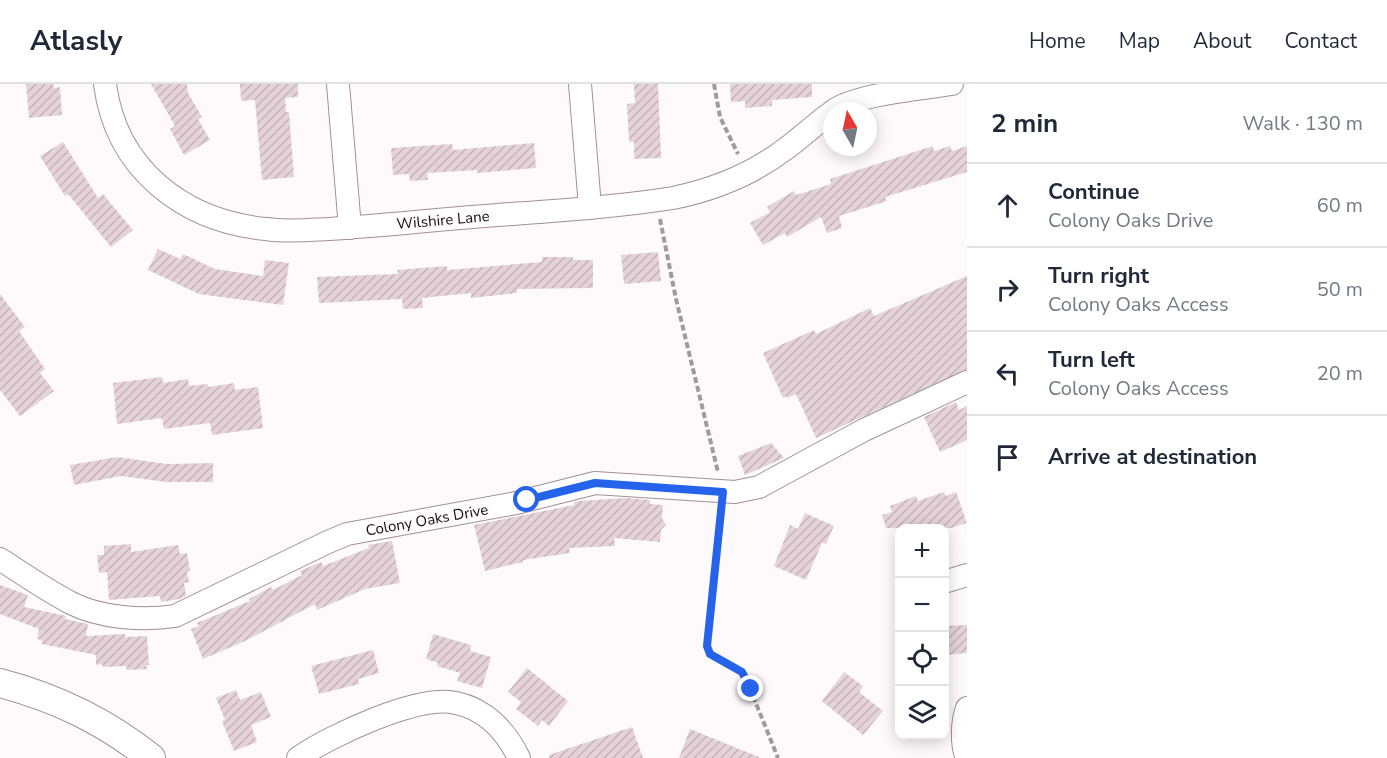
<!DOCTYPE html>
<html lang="en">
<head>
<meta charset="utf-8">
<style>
  :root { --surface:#fff; --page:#f2f2f3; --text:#1f2937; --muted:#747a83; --line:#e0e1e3 }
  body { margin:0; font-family:"Nunito Sans",sans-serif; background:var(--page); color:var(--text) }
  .controls { position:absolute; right:18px; bottom:18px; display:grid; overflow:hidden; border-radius:12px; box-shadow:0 3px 15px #0003 }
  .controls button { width:54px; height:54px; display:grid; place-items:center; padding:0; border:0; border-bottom:2px solid var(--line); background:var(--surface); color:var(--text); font:30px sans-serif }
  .compass { position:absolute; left:823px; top:18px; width:54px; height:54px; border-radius:50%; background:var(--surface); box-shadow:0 3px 15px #0003; rotate:351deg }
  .stop { position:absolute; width:18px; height:18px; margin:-14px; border:4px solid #2563eb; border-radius:50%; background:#fff }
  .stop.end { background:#2563eb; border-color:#fff; box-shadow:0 2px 6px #0008 }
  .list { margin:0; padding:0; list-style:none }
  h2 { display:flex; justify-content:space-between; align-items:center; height:78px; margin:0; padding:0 24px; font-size:26px }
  h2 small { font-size:20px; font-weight:400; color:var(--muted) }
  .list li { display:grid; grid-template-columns:39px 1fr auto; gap:18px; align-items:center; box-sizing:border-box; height:84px; padding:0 24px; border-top:2px solid var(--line) }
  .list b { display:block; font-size:22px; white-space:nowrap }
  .list p { margin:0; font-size:20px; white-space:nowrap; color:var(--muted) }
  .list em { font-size:20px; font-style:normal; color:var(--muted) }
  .icon { flex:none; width:33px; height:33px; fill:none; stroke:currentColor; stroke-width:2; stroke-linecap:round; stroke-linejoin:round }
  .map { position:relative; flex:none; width:967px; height:674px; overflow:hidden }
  header { display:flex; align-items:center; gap:36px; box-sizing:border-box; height:84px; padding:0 30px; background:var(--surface); border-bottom:2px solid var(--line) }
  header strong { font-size:28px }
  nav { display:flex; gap:33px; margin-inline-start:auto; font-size:21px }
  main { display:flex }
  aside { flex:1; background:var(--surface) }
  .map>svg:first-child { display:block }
  .building { fill:url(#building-hatch) }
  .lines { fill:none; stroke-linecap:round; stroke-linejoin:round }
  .minor-casing { stroke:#a18f96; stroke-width:24 }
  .tertiary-casing { stroke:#a18f96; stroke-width:30 }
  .path { stroke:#9f9a9d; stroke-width:4; stroke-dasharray:6 3; stroke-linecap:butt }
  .minor { stroke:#fff; stroke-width:22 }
  .tertiary { stroke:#fff; stroke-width:28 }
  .route { stroke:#2563eb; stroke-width:8 }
  .labels { text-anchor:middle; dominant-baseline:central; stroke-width:4.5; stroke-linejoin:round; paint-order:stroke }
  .street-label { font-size:15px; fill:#150f12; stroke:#fefafc }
</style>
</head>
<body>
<header>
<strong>Atlasly</strong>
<nav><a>Home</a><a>Map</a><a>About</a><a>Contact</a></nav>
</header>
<main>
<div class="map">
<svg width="967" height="674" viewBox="0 0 967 674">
  <defs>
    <pattern id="building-hatch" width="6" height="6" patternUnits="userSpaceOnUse" patternTransform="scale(1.5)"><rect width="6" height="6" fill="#e6d3da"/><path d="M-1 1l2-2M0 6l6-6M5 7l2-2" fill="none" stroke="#c4b4ba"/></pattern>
  </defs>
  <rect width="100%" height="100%" fill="#fefafc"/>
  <g class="building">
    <polygon points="26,0 53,0 54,4 60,3 62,31 29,34"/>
    <polygon points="151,0 187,0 188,9 202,33 198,35 210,56 184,71 170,45 175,42"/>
    <polygon points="240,0 298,0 298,13 285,14 286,28 289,28 294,93 262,96 255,16 241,17"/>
    <polygon points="634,0 658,0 661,74 634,75 634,58 629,58 627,20 635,19"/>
    <polygon points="730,0 812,0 812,13 772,16 772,22 745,24 745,17 731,18"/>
    <polygon points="63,58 98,114 103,110 133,146 111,163 68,110 65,112 40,72"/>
    <polygon points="534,59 536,84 477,89 477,86 427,89 428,96 410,97 409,90 393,91 391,64 452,60 453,66"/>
    <polygon points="933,62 934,67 950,62 952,67 967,62 967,88 885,113 887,117 839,132 842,144 827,149 821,133 787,153 785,149 763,161 750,139 770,128 767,123 794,107 796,111 831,100 830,95"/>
    <polygon points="158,165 180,175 183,170 215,185 263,192 265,176 289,179 283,221 199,210 148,186"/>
    <polygon points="658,168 661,197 624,200 621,171"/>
    <polygon points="542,173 573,173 573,176 593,176 593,204 517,205 517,209 471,214 471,209 422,214 423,224 403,225 402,215 319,219 317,193 398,190 397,186 447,182 447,186 542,178"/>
    <polygon points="967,192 967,285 816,354 796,310 787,314 786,312 783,314 763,269 814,246 816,250 870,224 874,232"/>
    <polygon points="0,210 25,243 19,247 45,285 40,289 54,307 20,332 0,306"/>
    <polygon points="162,293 163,299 188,295 189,302 208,300 208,303 234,299 235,306 258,303 263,344 212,351 210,339 164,345 162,334 117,340 113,299"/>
    <polygon points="956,318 959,326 967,322 967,356 940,368 924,333"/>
    <polygon points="771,359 784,374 745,391 738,372"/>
    <polygon points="117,373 167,380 213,379 213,398 166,398 121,392 74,401 70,381"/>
    <polygon points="944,408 946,412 956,408 967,439 951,444 886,444 882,431 892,428 890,422 916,412 918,417"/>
    <polygon points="625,414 650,416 650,420 663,421 662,434 666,441 661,446 660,458 614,454 615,462 569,464 570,469 523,476 523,478 485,487 474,441 574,421 574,418 580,417"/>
    <polygon points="805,429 834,442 826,460 822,459 806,496 774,482 790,441 798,445"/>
    <polygon points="392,457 400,499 365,505 317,526 315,520 245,557 203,575 191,545 199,542 197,539 250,517 249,515 271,503 273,506 302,491 300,487 321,478 323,482 369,464 368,461"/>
    <polygon points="131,460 131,468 178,461 180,470 187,469 190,487 187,487 189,498 184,499 186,512 179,515 161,518 160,512 109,516 107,488 99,489 97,471 104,471 104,462"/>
    <polygon points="0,501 28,511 24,523 66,532 65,535 88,540 86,552 125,550 125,553 147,552 149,581 146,581 147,585 127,586 126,582 103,583 102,580 96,581 96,571 42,560 42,556 37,555 39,545 0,530"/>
    <polygon points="967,541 967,569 945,571 945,542"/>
    <polygon points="433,550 471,561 470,567 491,573 482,604 457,597 460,589 437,582 438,579 426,575"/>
    <polygon points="373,566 379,589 358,595 359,600 319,610 311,582"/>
    <polygon points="527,584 568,617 549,642 542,636 538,642 516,625 521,618 508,608"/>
    <polygon points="844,588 863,602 859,608 883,627 863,651 822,617"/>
    <polygon points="236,606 240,616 261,608 271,633 251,641 257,658 234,667 222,637 225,636 216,614"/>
    <polygon points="632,643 643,674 549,674 549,671"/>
    <polygon points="690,645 759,673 759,674 679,674"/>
  </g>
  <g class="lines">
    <defs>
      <g id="minor">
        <path d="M105 0C116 85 183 137 266 145 287 148 308 146 329 145 373 142 417 138 460 134 531 128 603 125 673 114 712 106 752 90 784 66 801 54 815 40 832 28"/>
        <polyline points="338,0 350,144"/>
        <polyline points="580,0 590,123"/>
        <path d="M833 27C857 10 921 5 952 0"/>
        <path d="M0 475C23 490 46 506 71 519 100 534 143 537 175 532L328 458 347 450 516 419 595 399 735 408 759 403 864 346 967 298"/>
        <polyline points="944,498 967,491"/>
        <path d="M298 674C329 652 419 610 456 619 485 625 506 647 519 674"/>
        <path d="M967 674C961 661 962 637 967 624"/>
      </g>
      <path id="tertiary" d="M0 599C57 614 105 637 151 674"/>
    </defs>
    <use href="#minor" class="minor-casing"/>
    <use href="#tertiary" class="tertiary-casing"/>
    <g class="path">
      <polyline points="714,0 720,33 738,70"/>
      <polyline points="660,135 676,215 718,388"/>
      <polyline points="721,428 707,562 710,570 738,584 745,592 778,674"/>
    </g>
    <use href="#minor" class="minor"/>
    <use href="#tertiary" class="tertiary"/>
  </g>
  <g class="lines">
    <polyline class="route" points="527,416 595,399 723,408 707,562 710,570 742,588 751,605"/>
  </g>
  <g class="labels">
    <g class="street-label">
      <text transform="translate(443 136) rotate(-5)">Wilshire Lane</text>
      <text transform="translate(427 436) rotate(-10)">Colony Oaks Drive</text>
    </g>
  </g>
</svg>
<div class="controls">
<button>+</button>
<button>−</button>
<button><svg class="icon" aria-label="locate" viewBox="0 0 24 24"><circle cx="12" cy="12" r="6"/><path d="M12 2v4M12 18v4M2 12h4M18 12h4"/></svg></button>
<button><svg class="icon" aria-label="layers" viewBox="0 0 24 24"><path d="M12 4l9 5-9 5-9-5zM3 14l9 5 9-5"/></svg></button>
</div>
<svg class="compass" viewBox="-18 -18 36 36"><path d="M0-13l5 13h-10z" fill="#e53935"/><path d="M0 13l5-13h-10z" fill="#747a83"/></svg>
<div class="stop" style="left:527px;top:416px"></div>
<div class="stop end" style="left:751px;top:605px"></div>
</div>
<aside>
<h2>2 min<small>Walk · 130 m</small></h2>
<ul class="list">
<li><svg class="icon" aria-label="ahead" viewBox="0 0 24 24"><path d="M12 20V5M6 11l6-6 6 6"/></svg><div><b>Continue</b><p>Colony Oaks Drive</p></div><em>60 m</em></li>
<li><svg class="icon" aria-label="right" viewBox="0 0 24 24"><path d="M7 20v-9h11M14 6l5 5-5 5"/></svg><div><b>Turn right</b><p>Colony Oaks Access</p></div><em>50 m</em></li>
<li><svg class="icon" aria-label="left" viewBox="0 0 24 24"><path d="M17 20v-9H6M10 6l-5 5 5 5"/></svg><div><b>Turn left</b><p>Colony Oaks Access</p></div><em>20 m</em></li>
<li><svg class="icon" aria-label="arrive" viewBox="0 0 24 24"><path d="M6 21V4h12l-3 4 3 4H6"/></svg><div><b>Arrive at destination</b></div></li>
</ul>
</aside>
</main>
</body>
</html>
